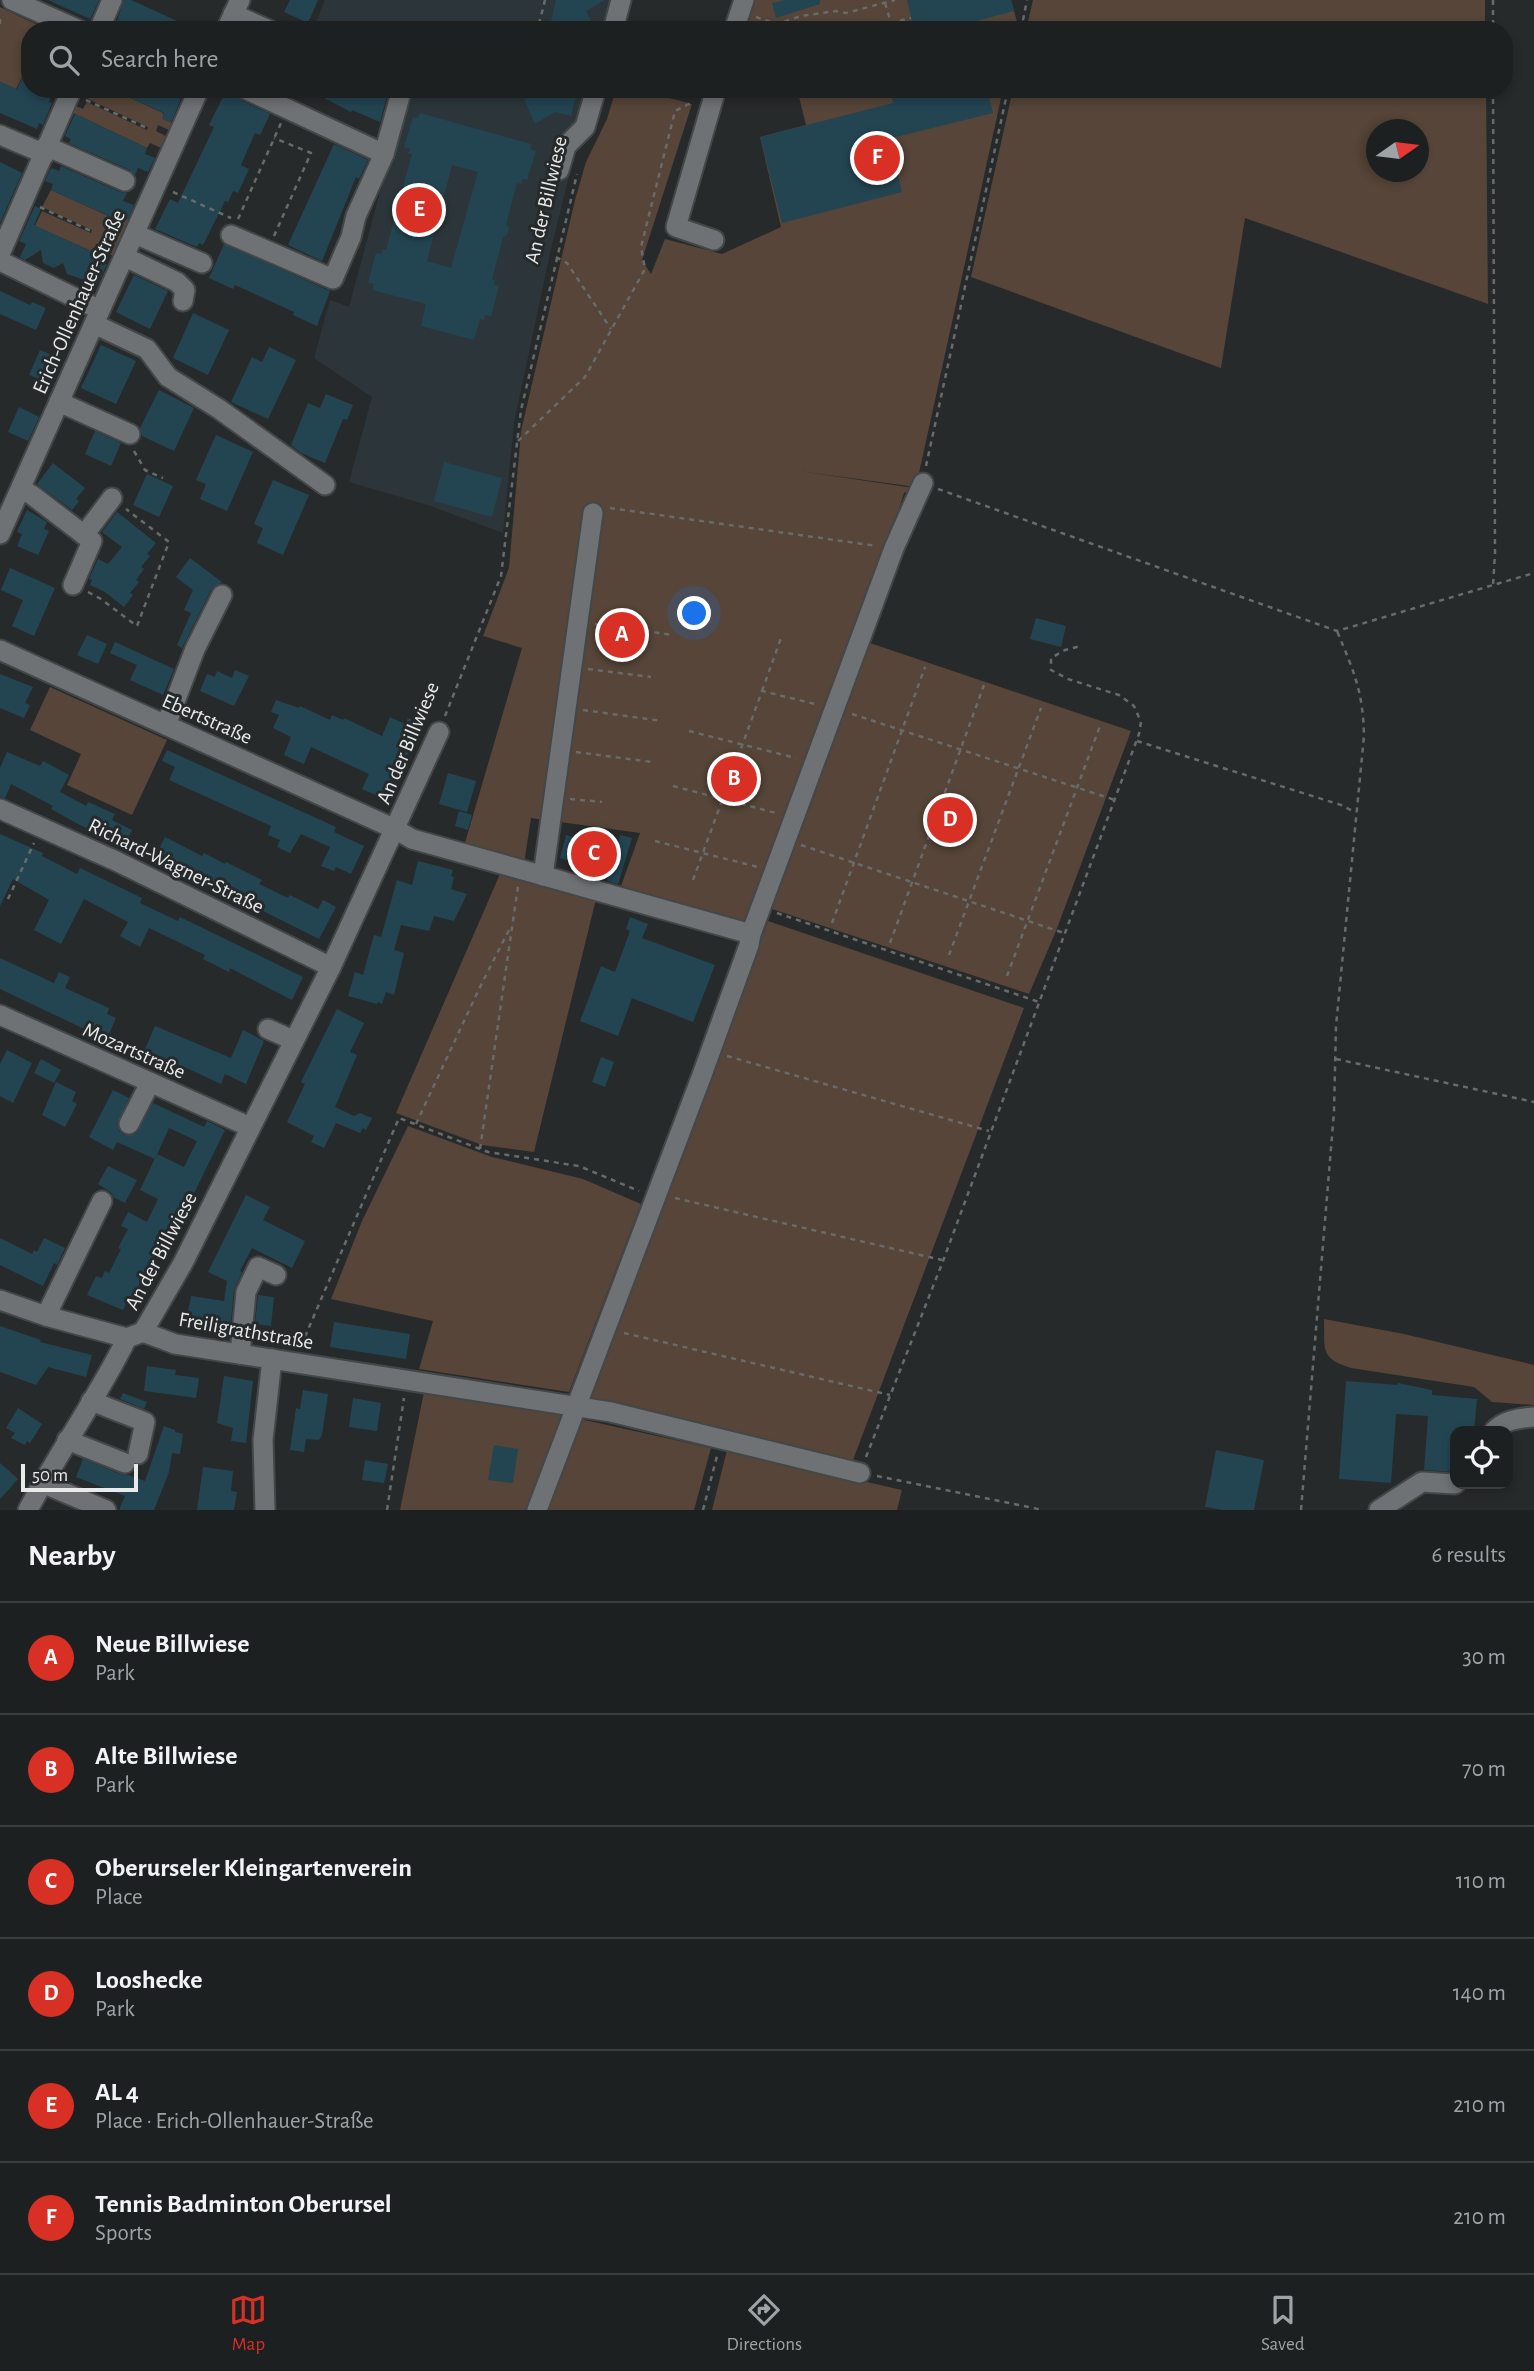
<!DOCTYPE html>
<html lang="en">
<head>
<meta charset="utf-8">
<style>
  :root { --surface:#1d2020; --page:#252829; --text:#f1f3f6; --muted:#a0a3a5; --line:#3b3e3e; --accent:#d93025 }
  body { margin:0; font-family:"Alegreya Sans",sans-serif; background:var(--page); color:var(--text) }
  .controls { position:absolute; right:21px; bottom:21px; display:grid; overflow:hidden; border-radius:14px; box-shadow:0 4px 10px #0003 }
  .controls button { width:63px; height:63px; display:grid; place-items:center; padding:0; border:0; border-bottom:2px solid var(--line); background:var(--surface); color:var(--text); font:35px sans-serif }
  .compass { position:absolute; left:1366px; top:119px; width:63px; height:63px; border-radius:50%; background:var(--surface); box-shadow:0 4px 10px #0003; rotate:76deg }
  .scale { position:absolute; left:21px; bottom:18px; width:117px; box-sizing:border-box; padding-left:7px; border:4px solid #e9ebeb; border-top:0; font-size:19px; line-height:24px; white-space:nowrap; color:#e9ebeb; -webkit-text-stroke:5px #272a2b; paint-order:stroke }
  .you { position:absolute; left:695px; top:614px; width:24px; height:24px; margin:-18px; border:5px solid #fff; border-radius:50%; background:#1a73e8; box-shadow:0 0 0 10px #1a73e833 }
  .badge { display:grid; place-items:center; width:46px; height:46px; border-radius:50%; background:var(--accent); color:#fff; font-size:23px; font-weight:700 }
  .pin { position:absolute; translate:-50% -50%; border:4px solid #fff; box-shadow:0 2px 7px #0006 }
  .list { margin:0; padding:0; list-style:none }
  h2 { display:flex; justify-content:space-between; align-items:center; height:91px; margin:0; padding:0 28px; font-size:30px }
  h2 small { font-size:23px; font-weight:400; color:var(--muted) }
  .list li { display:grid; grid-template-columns:46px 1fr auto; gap:21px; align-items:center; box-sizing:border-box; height:112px; padding:0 28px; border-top:2px solid var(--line) }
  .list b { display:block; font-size:26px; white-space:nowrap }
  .list p { margin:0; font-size:23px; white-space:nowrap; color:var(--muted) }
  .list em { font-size:23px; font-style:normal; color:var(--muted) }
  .icon { flex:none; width:38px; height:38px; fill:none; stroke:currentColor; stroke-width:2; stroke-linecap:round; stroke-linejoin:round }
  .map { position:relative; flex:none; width:1534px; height:1510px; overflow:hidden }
  .search { position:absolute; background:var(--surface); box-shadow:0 4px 10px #0003; left:21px; right:21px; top:21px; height:77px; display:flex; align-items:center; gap:18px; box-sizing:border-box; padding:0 24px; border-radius:28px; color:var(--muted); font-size:26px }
  .sheet { height:763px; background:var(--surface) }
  nav { display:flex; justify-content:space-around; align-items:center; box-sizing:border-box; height:98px; border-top:2px solid var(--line); background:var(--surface); font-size:19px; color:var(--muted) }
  nav a { display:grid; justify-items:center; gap:4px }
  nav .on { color:var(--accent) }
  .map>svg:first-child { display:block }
  .built { fill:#2c363a }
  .green { fill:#564538; fill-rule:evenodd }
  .building { fill:#234552; fill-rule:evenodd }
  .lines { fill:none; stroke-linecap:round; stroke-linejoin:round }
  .minor-casing { stroke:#444748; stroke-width:23 }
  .path { stroke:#686b6b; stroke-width:2.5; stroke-dasharray:5 5; stroke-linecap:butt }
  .minor { stroke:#6f7274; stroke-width:19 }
  .labels { text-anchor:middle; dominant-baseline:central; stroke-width:6; stroke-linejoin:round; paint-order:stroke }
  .street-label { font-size:21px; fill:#e9ebeb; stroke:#272a2b }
</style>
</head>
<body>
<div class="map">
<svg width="1534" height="1510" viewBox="0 0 1534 1510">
  <rect width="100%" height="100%" fill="#272a2b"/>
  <g class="built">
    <polygon points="325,0 610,0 602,30 313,30"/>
    <polygon points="408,89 587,89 576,148 550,253 514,423 503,533 431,506 349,482 372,397 314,358 330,300 349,307"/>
  </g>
  <g class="green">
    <polygon points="754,0 1011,0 1017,22 1015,30 778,30 748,23"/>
    <polygon points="1033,0 1485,0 1485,30 1026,30"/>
    <polygon points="0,7 44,28 43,30 30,30 30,60 16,89 0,82"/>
    <polygon points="93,89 111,89 163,113 163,119 173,123 169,130 158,125 156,131 166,136 161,148 150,143 147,148 69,111 73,105 83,109 87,102 147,130 148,127 88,99"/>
    <polygon points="616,89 635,89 692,104 642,260 651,274 665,239 722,254 781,227 760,137 806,125 797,89 1003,89 916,487 799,471 914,488 904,493 887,548 745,923 620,889 640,833 531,818 524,864 464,846 522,648 483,636 509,568 521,431 575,200 586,162 607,119"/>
    <path d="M1013 89H1486L1488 304 1245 218 1221 368 971 277ZM1376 130H1418V172H1376Z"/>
    <polygon points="51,190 115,219 117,214 130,220 114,256 100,250 98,254 35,226 42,211 91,233 92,230 42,207"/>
    <polygon points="867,642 1131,731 1056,931 1029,994 766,907"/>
    <polygon points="50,687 167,740 132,815 67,785 81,754 30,730"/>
    <polygon points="500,868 597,895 534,1152 482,1145 396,1113 500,874"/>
    <polygon points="768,921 1024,1008 853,1460 588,1399"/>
    <polygon points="408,1126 492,1157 583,1179 641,1204 569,1392 419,1369 433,1321 331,1299 362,1221"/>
    <path d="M1324 1319 1404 1334 1534 1365V1405L1492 1402 1474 1387 1351 1368C1319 1358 1325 1349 1324 1319Z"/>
    <polygon points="424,1392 544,1411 711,1448 694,1510 400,1510"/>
    <polygon points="727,1450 902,1490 897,1510 712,1510"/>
  </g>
  <g class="building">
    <polygon points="48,0 99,0 90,19"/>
    <polygon points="124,0 131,0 197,30 114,30"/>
    <polygon points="290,0 318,0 308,23 284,12"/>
    <polygon points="556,0 605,0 586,11 592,23 589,30 549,30"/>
    <polygon points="785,0 820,0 820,4 776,18 772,3"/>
    <polygon points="907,0 1011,0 1014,11 961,25 962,30 914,30"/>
    <polygon points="30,60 30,89 54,89 49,102 52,103 43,125 39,123 37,129 0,113 0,82 17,89"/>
    <polygon points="111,89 174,89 172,95 181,99 171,122 162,119 164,113"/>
    <polygon points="227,89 233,92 240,100 270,114 260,135 255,133 241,165 249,169 238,193 233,191 228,202 225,201 203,245 199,243 197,247 155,229 170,199 178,203 214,127 209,125"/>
    <polygon points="307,89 389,89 380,122 352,110 351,112"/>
    <polygon points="528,89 578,89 571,116 555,112 535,124 525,101"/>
    <polygon points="890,89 987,89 993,113 888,139 902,192 782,223 760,137 893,103"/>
    <path d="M420 113 531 144 530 149 536 151 527 180 523 179 521 184 517 183 506 224 509 229 507 235 503 237 492 279 495 280 494 285 499 286 491 316 485 315 484 320 480 319 474 340 421 326 426 304 372 290 374 284 368 283 376 253 381 254 383 249 386 250 412 154 408 153 410 149 404 147 413 117 418 118ZM452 165 478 172 451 268 427 261Z"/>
    <polygon points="75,114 147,148 145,154 155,158 148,172 138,168 135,175 130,170 69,143 71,139 65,136"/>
    <polygon points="334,144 368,160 359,179 356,177 322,261 288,245"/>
    <polygon points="0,162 22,173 0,223"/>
    <polygon points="61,166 120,192 127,193 123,201 134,205 128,219 117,214 116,219 51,190 53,184 45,181 51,168 59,171"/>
    <polygon points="35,206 41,209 34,225 99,255 97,260 107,264 101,277 91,273 87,281 67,274 63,263 54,268 43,263 41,250 25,260 20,257 26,244 19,241"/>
    <polygon points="224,244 330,291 317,326 293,315 294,312 235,285 233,289 209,278"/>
    <polygon points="134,275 168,291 150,329 116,312"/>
    <polygon points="0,291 30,305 32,302 46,308 36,330 0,314"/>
    <polygon points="193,313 229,330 208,375 173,358"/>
    <polygon points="101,345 136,361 116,404 81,388"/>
    <polygon points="269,347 296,360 268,419 231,402 252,357 262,362"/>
    <polygon points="40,350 57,357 47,382 29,375"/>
    <polygon points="159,390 194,408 174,451 142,436 140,428"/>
    <polygon points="326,394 353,405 347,420 343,419 325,463 301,453 291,445 308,403 320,408"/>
    <polygon points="19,407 39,417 28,441 8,432"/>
    <polygon points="95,431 121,443 111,466 85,454"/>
    <polygon points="216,435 253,452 227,511 200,499 206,484 196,480"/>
    <polygon points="444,462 502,478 492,517 434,501"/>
    <polygon points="53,463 85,488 76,499 79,501 72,510 37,484"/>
    <polygon points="147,474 173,486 159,517 133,505"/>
    <polygon points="273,480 309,495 283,555 257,543 263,528 254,524"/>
    <polygon points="27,510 47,522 44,529 49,531 38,555 17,546 22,534 17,532"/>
    <polygon points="117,512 156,543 147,554 150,556 141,567 144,569 136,580 139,582 130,593 133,595 124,607 105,592 90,585 92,580 89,579 98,559 108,564 122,547 102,532"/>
    <polygon points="190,558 222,582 211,590 182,648 177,645 191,613 184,610 193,590 176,577"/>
    <polygon points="10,568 55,588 34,636 12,626 23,600 1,590"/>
    <polygon points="1036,618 1066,626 1061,647 1030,639"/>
    <polygon points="87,635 107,644 98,664 77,655"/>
    <polygon points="115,642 174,669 163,695 130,680 137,665 110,653"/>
    <polygon points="235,670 249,676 234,706 200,691 207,674 215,677 217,671 232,678"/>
    <polygon points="0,674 33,687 25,703 30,705 24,718 0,708"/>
    <polygon points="276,700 299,708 300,706 330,720 332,715 343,720 344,718 382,736 390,717 405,724 408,718 420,723 389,801 362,789 369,774 311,747 304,764 284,755 291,737 273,728 279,715 271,712"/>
    <polygon points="167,750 336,827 334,832 364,846 351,874 336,867 334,871 321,866 330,847 301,834 290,853 277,847 280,840 268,835 271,826 169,780 175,767 162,761"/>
    <polygon points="7,752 40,766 43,761 69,775 60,792 86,806 88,802 115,814 112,820 132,830 126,842 107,832 106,835 99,834 78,824 51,809 53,806 11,784 5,798 0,797 0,768"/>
    <polygon points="448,773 476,781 467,812 439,804"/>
    <polygon points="459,811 472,815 468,830 455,826"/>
    <polygon points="0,834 43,853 42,856 77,874 80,868 142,898 140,903 178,921 180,917 303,977 292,1000 230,968 229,972 203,959 205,955 149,928 140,947 120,936 128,922 84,899 61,944 34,930 49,900 13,879 0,906"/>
    <polygon points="566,835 616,850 620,835 632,838 618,884 607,881 609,872 560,858"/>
    <polygon points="165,837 202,856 204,853 225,864 226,862 262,880 259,884 288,898 290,895 318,909 323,900 336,907 319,939 155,857"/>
    <polygon points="418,861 453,870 451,876 454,877 451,889 467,894 454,921 434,916 429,931 401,925 394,950 404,953 394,995 386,992 382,1004 378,1002 377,1004 348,996 355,972 363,975 374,935 381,937 397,880 412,885"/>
    <polygon points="630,917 648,924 642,938 715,965 693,1022 632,998 618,1036 580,1021 601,966 615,972 630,931 626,929"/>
    <polygon points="0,958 54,983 59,972 70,977 65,988 109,1008 107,1014 116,1018 108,1036 99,1032 97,1035 0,989"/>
    <polygon points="337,1009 364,1023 350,1052 357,1055 335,1107 354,1116 360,1113 372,1118 366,1130 363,1128 360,1133 336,1123 324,1148 311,1142 314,1136 287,1122 305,1084 301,1082"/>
    <polygon points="155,1026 231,1058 243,1030 264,1041 246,1084 225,1074 221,1084 180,1065 178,1070 143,1054"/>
    <polygon points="7,1050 32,1063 13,1103 0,1096 0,1064"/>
    <polygon points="601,1057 614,1062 605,1087 592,1082"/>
    <polygon points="41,1059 61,1070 54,1083 34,1073"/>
    <polygon points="56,1082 76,1092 72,1101 77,1104 65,1127 42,1115"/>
    <polygon points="113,1090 129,1098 117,1124 119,1131 124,1135 136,1134 153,1103 204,1127 207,1121 225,1130 172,1238 164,1234 151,1260 157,1263 146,1284 141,1281 130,1303 127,1302 123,1310 87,1295 96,1276 102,1278 105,1271 109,1273 121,1249 118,1248 128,1229 121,1226 128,1212 147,1222 158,1199 140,1190 157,1154 184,1167 197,1141 169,1128 155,1159 117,1142 113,1150 89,1137"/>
    <polygon points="108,1166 137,1180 125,1203 113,1197 112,1193 98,1184"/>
    <polygon points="246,1195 270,1207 263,1220 305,1241 292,1268 252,1248 240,1271 242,1272 234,1290 230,1331 186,1323 191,1296 224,1301 227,1281 208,1272"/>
    <polygon points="0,1238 32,1254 34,1250 37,1252 44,1238 65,1248 57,1265 54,1263 43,1286 0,1265"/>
    <polygon points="258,1295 274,1297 271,1326 255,1324"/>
    <polygon points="334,1322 410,1334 406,1359 330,1347"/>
    <polygon points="0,1326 41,1340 40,1342 92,1355 86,1377 48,1367 36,1385 0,1372"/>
    <polygon points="147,1366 176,1370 175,1375 199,1378 196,1398 144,1391"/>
    <polygon points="224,1376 253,1381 246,1443 231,1441 233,1428 217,1423"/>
    <polygon points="1346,1381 1398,1385 1398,1383 1432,1390 1432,1395 1477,1399 1474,1431 1455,1431 1455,1472 1424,1470 1428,1416 1396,1414 1391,1483 1339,1479"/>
    <polygon points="303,1390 328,1394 322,1435 319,1440 306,1439 304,1452 290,1450 296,1408 300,1409"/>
    <polygon points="123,1393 147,1402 144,1409 120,1399"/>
    <polygon points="353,1398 381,1403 377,1431 349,1427"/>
    <polygon points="18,1408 42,1424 30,1443 27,1441 25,1445 11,1438 15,1433 6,1428"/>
    <polygon points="164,1426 175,1430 175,1432 183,1434 180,1454 172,1453 169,1472 154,1510 119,1510 125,1496 76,1477 83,1459 120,1474 128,1475 145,1481"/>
    <polygon points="494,1445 518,1449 513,1483 488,1480"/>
    <polygon points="1216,1450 1264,1460 1254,1510 1223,1510 1205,1507"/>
    <polygon points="365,1460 388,1464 384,1483 362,1480"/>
    <polygon points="0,1463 18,1479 0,1499"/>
    <polygon points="203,1467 233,1471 231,1491 237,1492 234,1510 197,1510"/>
  </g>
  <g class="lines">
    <defs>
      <g id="minor">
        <polyline points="12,0 79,30"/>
        <polyline points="233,14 269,30"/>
        <polyline points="99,30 112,0"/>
        <polyline points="226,30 240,0"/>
        <polyline points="613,30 621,0"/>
        <polyline points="734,30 744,0"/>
        <polyline points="245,89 384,154"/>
        <polyline points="0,135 45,154"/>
        <polyline points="46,146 125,181"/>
        <polyline points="559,170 566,146 585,127 596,89"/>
        <polyline points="135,234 202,263"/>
        <polyline points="231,235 333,279 351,237 356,216 384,154 402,89"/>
        <polyline points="714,240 676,227 716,89"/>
        <polyline points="0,254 72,89"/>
        <polyline points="125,257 177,282 185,290 183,301"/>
        <polyline points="0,261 100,310"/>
        <polyline points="94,324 147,349 168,377 219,409 325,485"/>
        <polyline points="59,402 130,434"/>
        <polyline points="21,489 32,495 92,541 73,585"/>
        <polyline points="0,534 199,89"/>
        <polyline points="84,535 112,498"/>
        <polyline points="0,650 395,829 412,839 751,934"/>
        <polyline points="166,725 195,649 222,595"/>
        <polyline points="0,809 116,861 331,967"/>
        <polyline points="543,876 593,513"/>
        <polyline points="0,1015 250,1127"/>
        <polyline points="268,1029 293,1040"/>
        <polyline points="129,1124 150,1083"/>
        <polyline points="0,1300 46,1316 127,1338 143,1332 175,1344 611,1412 860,1473"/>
        <polyline points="46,1316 102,1201"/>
        <polyline points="143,1332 183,1263 331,967 439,732"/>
        <polyline points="240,1354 246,1292 258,1267 276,1275"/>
        <polyline points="91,1401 145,1422 138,1454"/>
        <path d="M1494 1431C1504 1420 1519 1418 1534 1417"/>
        <polyline points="67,1440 125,1463"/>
        <polyline points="42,1483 106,1510"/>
        <path d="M28 1510C59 1451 98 1397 127 1338"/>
        <polyline points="265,1510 263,1440 272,1359"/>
        <polyline points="537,1510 702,1075 749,945 751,934 894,548 923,483"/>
        <polyline points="1379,1510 1422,1482 1455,1484"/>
      </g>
    </defs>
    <use href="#minor" class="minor-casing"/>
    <g class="path">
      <polyline points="1493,0 1493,30"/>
      <polyline points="885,3 891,23 911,18"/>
      <polyline points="756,17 777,24 801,16 836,11 846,13 895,0"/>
      <polyline points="0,19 0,28"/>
      <polyline points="539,24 545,0"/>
      <polyline points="1021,30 1027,0"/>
      <polyline points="1493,89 1495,553 1493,586"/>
      <polyline points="86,100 147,128"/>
      <polyline points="173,192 231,218"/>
      <polyline points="40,207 91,231"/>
      <polyline points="238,219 281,123"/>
      <polyline points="274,236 311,153 274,138"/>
      <polyline points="556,257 567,263 611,329"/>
      <polyline points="518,441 585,377 645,269 641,247 675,111 693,102"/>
      <polyline points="134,451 145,470 163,478"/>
      <polyline points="926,466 1008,89"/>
      <polyline points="938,489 1337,631 1534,573"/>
      <polyline points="610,508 877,546"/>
      <polyline points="88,592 101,599 137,626 169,542 126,509"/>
      <polyline points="595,624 673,635"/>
      <polyline points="588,669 651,677"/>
      <polyline points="762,691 781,638"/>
      <polyline points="583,710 662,721"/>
      <polyline points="852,714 1115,800"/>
      <polyline points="445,716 501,576 521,410 577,174"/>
      <polyline points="689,731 796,758"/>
      <polyline points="1137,741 1341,805 1355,812"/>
      <polyline points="576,752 652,762"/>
      <polyline points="673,786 776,813"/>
      <polyline points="570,799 602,802"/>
      <polyline points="655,841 758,867"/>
      <polyline points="801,845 1064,933"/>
      <polyline points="693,880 762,691 819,705"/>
      <polyline points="8,899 34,843"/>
      <polyline points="777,913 1039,1002"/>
      <polyline points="832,923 925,667"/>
      <polyline points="890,943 984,685"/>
      <polyline points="949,955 1041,708"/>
      <polyline points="1007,976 1100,726"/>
      <polyline points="727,1056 989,1131"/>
      <polyline points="1336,1059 1534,1102"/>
      <polyline points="416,1124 479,989 511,926"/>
      <polyline points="480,1149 518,886"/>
      <polyline points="675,1198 942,1260"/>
      <polyline points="624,1333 890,1395"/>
      <polyline points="301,1346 399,1118 488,1152 579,1166 639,1191"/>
      <polyline points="866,1457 943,1261 1139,734 1141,722 1134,706 1119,695 1068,679 1051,670 1051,658 1065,650 1081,646"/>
      <polyline points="877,1476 1043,1510"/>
      <polyline points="387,1510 404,1398"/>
      <polyline points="703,1510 717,1456"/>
      <path d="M1301 1510 1334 1112 1336 1026 1364 736C1363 691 1354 672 1337 631"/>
    </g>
    <use href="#minor" class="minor"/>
  </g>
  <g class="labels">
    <g class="street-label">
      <text transform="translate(546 200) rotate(-77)">An der Billwiese</text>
      <text transform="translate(79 302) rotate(-66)">Erich-Ollenhauer-Straße</text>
      <text transform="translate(207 719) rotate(24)">Ebertstraße</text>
      <text transform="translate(408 743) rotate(-67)">An der Billwiese</text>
      <text transform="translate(176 866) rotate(26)">Richard-Wagner-Straße</text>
      <text transform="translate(134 1051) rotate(24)">Mozartstraße</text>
      <text transform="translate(161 1251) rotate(-62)">An der Billwiese</text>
      <text transform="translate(246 1331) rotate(10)">Freiligrathstraße</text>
    </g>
  </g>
</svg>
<div class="controls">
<button><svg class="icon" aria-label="locate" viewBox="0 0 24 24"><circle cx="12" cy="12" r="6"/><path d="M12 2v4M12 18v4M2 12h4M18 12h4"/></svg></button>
</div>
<svg class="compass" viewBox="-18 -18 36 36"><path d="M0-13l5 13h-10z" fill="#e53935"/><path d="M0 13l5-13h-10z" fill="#a0a3a5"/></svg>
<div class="scale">50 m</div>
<div class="you"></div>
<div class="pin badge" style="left:622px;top:635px">A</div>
<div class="pin badge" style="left:734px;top:779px">B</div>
<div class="pin badge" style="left:594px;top:854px">C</div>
<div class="pin badge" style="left:950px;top:820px">D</div>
<div class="pin badge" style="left:419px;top:210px">E</div>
<div class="pin badge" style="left:877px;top:158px">F</div>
<div class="search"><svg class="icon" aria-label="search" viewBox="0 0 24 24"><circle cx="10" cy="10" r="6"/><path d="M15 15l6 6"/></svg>Search here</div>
</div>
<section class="sheet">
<h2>Nearby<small>6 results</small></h2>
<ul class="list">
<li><span class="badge">A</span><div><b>Neue Billwiese</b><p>Park</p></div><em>30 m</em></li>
<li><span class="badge">B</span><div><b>Alte Billwiese</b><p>Park</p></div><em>70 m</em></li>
<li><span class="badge">C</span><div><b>Oberurseler Kleingartenverein</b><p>Place</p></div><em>110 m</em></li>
<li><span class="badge">D</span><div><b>Looshecke</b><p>Park</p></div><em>140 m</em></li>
<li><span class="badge">E</span><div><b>AL 4</b><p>Place · Erich-Ollenhauer-Straße</p></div><em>210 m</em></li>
<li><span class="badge">F</span><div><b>Tennis Badminton Oberursel</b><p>Sports</p></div><em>210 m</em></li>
</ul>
</section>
<nav>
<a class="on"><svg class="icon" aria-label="map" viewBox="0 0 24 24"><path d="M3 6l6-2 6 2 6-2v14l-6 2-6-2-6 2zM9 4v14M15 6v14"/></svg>Map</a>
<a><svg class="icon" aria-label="directions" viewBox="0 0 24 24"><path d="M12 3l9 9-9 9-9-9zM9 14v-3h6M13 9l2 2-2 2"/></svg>Directions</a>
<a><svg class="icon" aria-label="saved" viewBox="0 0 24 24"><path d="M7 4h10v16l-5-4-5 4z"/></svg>Saved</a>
</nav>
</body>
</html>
